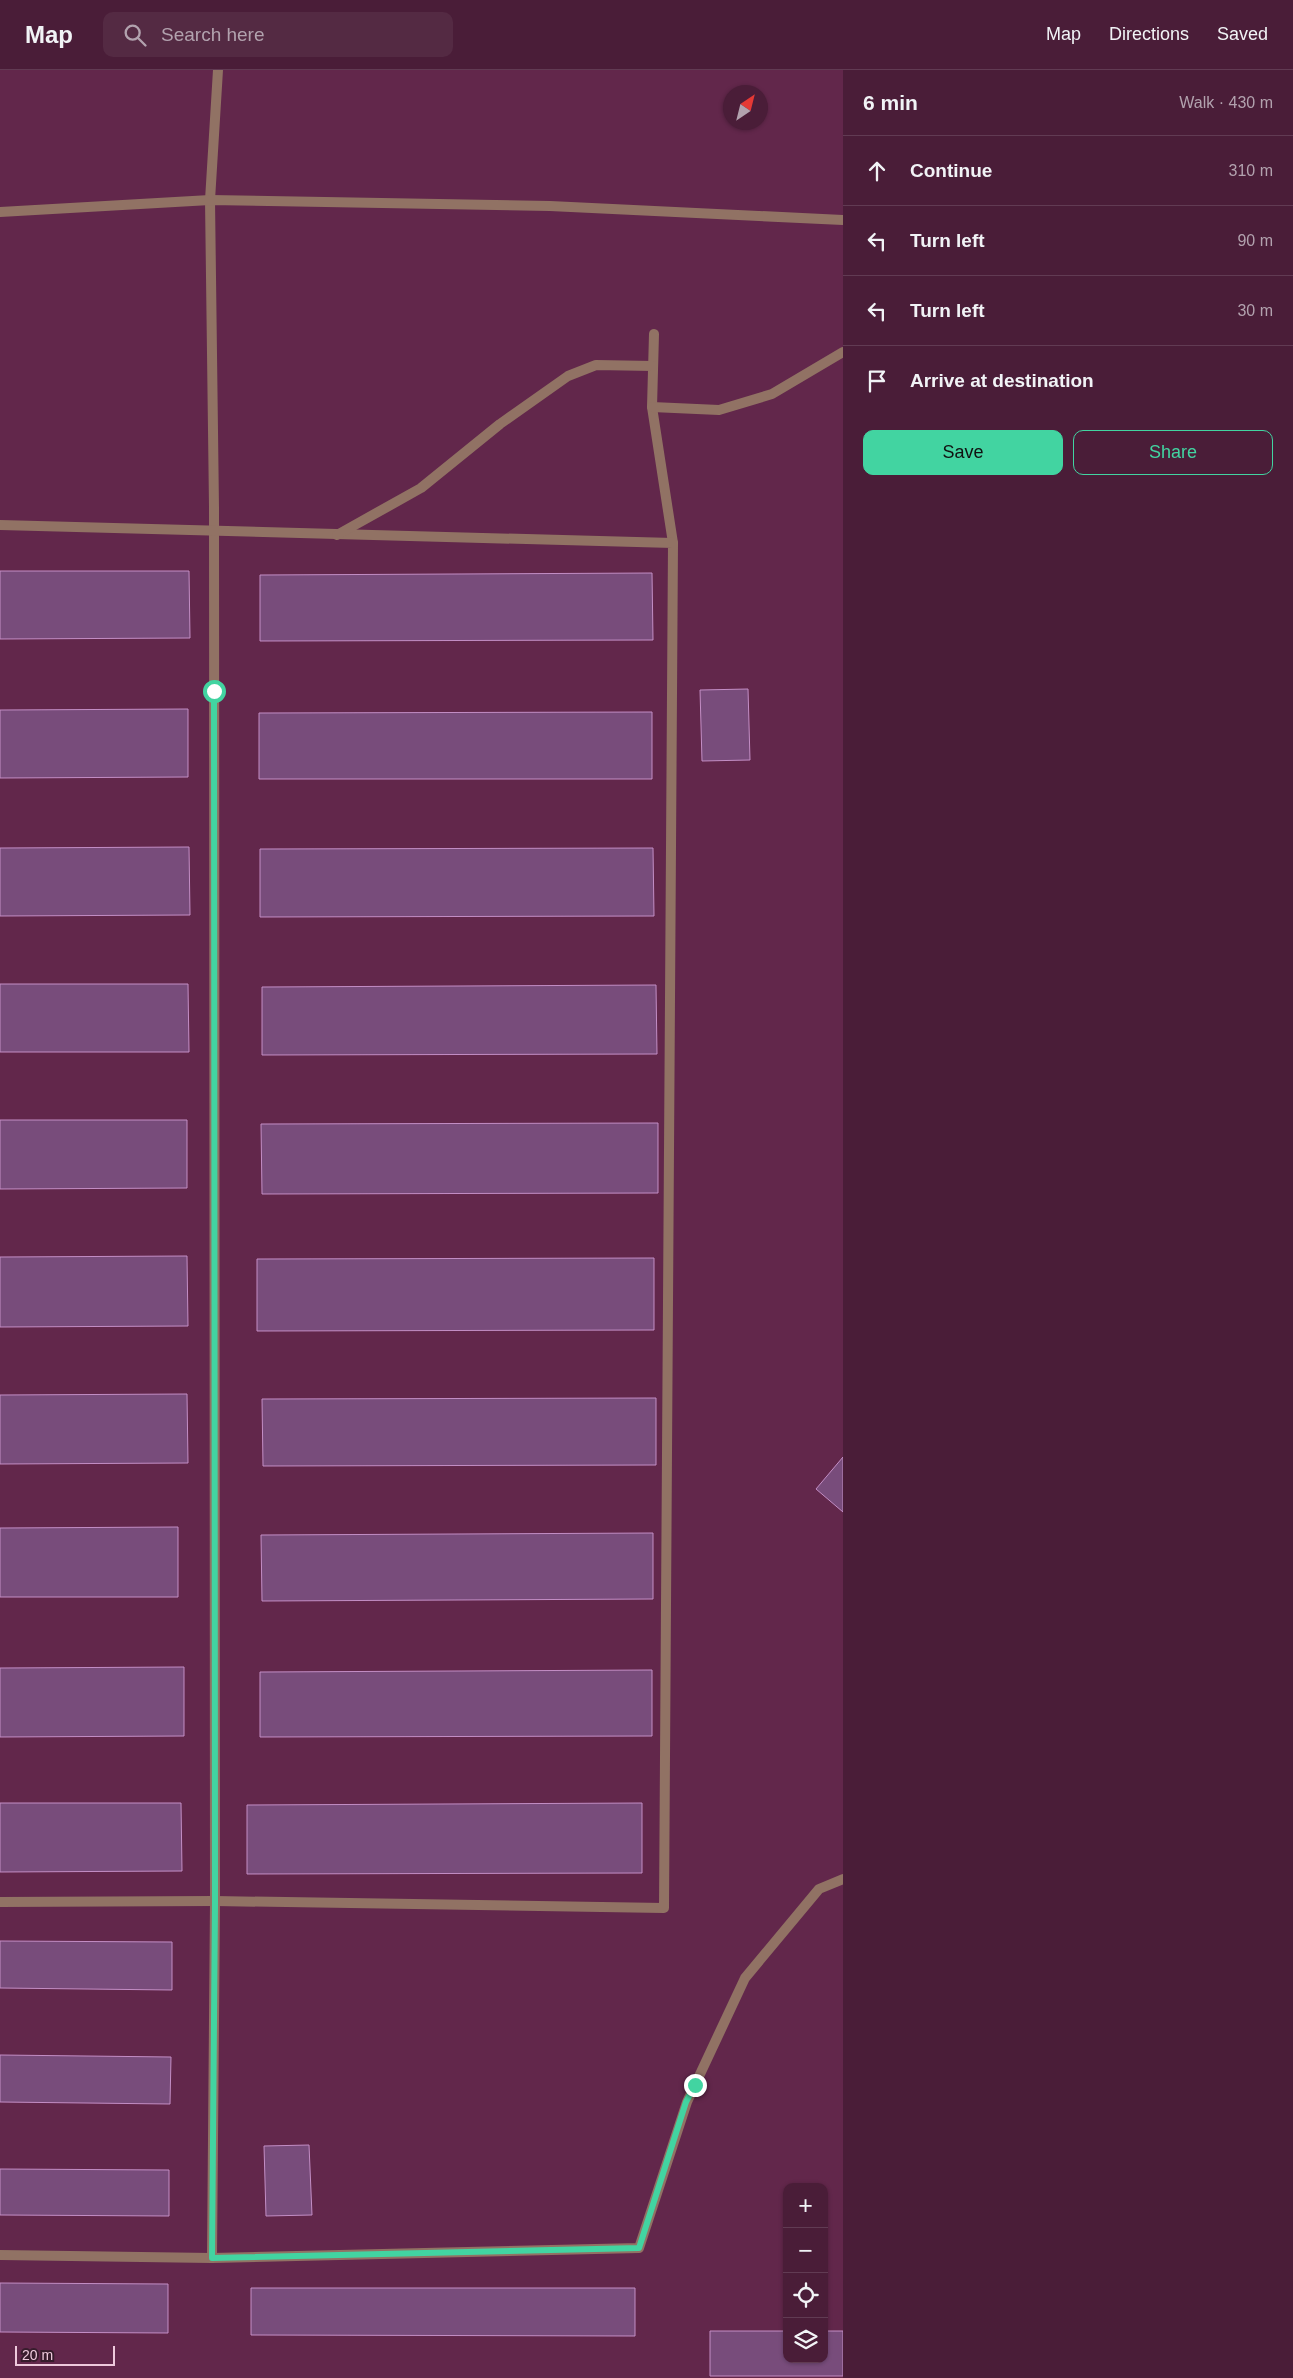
<!DOCTYPE html>
<html lang="en">
<head>
<meta charset="utf-8">
<style>
  :root { --surface:#4a1d38; --page:#542a43; --text:#f1f3f6; --muted:#b2a2ae; --line:#613b53; --accent:#42d4a1 }
  body { margin:0; font-family:Helvetica,sans-serif; background:var(--page); color:var(--text) }
  .controls { position:absolute; right:15px; bottom:15px; display:grid; overflow:hidden; border-radius:10px; box-shadow:0 1px 4px #0004 }
  .controls button { width:45px; height:45px; display:grid; place-items:center; padding:0; border:0; border-bottom:1px solid var(--line); background:var(--surface); color:var(--text); font:25px sans-serif }
  .compass { position:absolute; left:723px; top:15px; width:45px; height:45px; border-radius:50%; background:var(--surface); box-shadow:0 1px 4px #0004; rotate:35deg }
  .scale { position:absolute; left:15px; bottom:12px; width:100px; box-sizing:border-box; padding-left:5px; border:2px solid #eec9dc; border-top:0; font-size:14px; line-height:18px; white-space:nowrap; color:#eec9dc; -webkit-text-stroke:4px #371c2c; paint-order:stroke }
  .stop { position:absolute; width:15px; height:15px; margin:-11px; border:4px solid #42d4a1; border-radius:50%; background:#fff }
  .stop.end { background:#42d4a1; border-color:#fff; box-shadow:0 1px 5px #0008 }
  .list { margin:0; padding:0; list-style:none }
  h2 { display:flex; justify-content:space-between; align-items:center; height:65px; margin:0; padding:0 20px; font-size:21px }
  h2 small { font-size:16px; font-weight:400; color:var(--muted) }
  .list li { display:grid; grid-template-columns:32px 1fr auto; gap:15px; align-items:center; box-sizing:border-box; height:70px; padding:0 20px; border-top:1px solid var(--line) }
  .list b { display:block; font-size:19px; white-space:nowrap }
  .list em { font-size:16px; font-style:normal; color:var(--muted) }
  .actions { display:flex; gap:10px; padding:15px 20px }
  .actions a { flex:1; padding:11px 0; border:1px solid var(--accent); border-radius:10px; text-align:center; font-size:18px; color:var(--accent) }
  .actions .main { background:var(--accent); color:#111 }
  .icon { flex:none; width:28px; height:28px; fill:none; stroke:currentColor; stroke-width:2; stroke-linecap:round; stroke-linejoin:round }
  .map { position:relative; flex:none; width:843px; height:2308px; overflow:hidden }
  header { display:flex; align-items:center; gap:30px; box-sizing:border-box; height:70px; padding:0 25px; background:var(--surface); border-bottom:1px solid var(--line) }
  header strong { font-size:24px }
  nav { display:flex; gap:28px; margin-inline-start:auto; font-size:18px }
  .search { width:350px; height:45px; background:var(--page); display:flex; align-items:center; gap:12px; box-sizing:border-box; padding:0 18px; border-radius:10px; color:var(--muted); font-size:19px }
  main { display:flex }
  aside { flex:1; background:var(--surface) }
  .map>svg:first-child { display:block }
  .building { fill:#784c7b; stroke:#c38ec5 }
  .lines { fill:none; stroke-linecap:round; stroke-linejoin:round }
  .lane { stroke:#917264; stroke-width:10 }
  .route { stroke:#42d4a1; stroke-width:6 }
</style>
</head>
<body>
<header>
<strong>Map</strong>
<div class="search"><svg class="icon" aria-label="search" viewBox="0 0 24 24"><circle cx="10" cy="10" r="6"/><path d="M15 15l6 6"/></svg>Search here</div>
<nav><a>Map</a><a>Directions</a><a>Saved</a></nav>
</header>
<main>
<div class="map">
<svg width="843" height="2308" viewBox="0 0 843 2308">
  <rect width="100%" height="100%" fill="#62274b"/>
  <g class="building">
    <polygon points="0,501 189,501 190,568 0,569"/>
    <polygon points="652,503 653,570 260,571 260,505"/>
    <polygon points="748,619 750,690 702,691 700,620"/>
    <polygon points="188,639 188,707 0,708 0,640"/>
    <polygon points="652,642 652,709 259,709 259,643"/>
    <polygon points="189,777 190,845 0,846 0,778"/>
    <polygon points="653,778 654,846 260,847 260,779"/>
    <polygon points="0,914 188,914 189,982 0,982"/>
    <polygon points="656,915 657,984 262,985 262,917"/>
    <polygon points="0,1050 187,1050 187,1118 0,1119"/>
    <polygon points="658,1053 658,1123 262,1124 261,1054"/>
    <polygon points="187,1186 188,1256 0,1257 0,1187"/>
    <polygon points="654,1188 654,1260 257,1261 257,1189"/>
    <polygon points="187,1324 188,1393 0,1394 0,1325"/>
    <polygon points="656,1328 656,1395 263,1396 262,1329"/>
    <polygon points="843,1387 843,1442 816,1419"/>
    <polygon points="178,1457 178,1527 0,1527 0,1458"/>
    <polygon points="653,1463 653,1529 262,1531 261,1465"/>
    <polygon points="184,1597 184,1666 0,1667 0,1598"/>
    <polygon points="652,1600 652,1666 260,1667 260,1602"/>
    <polygon points="0,1733 181,1733 182,1801 0,1802"/>
    <polygon points="642,1733 642,1803 247,1804 247,1735"/>
    <polygon points="0,1871 172,1872 172,1920 0,1918"/>
    <polygon points="0,1985 171,1987 170,2034 0,2032"/>
    <polygon points="309,2075 312,2145 266,2146 264,2076"/>
    <polygon points="0,2099 169,2100 169,2146 0,2145"/>
    <polygon points="0,2213 168,2214 168,2263 0,2262"/>
    <polygon points="251,2218 635,2218 635,2266 251,2265"/>
    <polygon points="710,2261 787,2261 787,2289 824,2289 824,2261 843,2261 843,2306 710,2306"/>
  </g>
  <g class="lines">
    <g class="lane">
      <polyline points="218,0 210,130 214,437 215,1831 212,2188 639,2178 687,2032 745,1908 819,1819 843,1809"/>
      <polyline points="0,142 210,130 550,136 843,150"/>
      <polyline points="654,264 652,337 673,473"/>
      <polyline points="652,337 719,340 772,324 843,282"/>
      <polyline points="0,455 673,473 664,1838 215,1831 0,1832"/>
      <polyline points="337,465 421,418 500,354 568,306 596,295 653,296"/>
      <polyline points="0,2185 212,2188"/>
    </g>
  </g>
  <g class="lines">
    <polyline class="route" points="214,621 215,1832 212,2188 639,2178 686,2032 695,2015"/>
  </g>
</svg>
<div class="controls">
<button>+</button>
<button>−</button>
<button><svg class="icon" aria-label="locate" viewBox="0 0 24 24"><circle cx="12" cy="12" r="6"/><path d="M12 2v4M12 18v4M2 12h4M18 12h4"/></svg></button>
<button><svg class="icon" aria-label="layers" viewBox="0 0 24 24"><path d="M12 4l9 5-9 5-9-5zM3 14l9 5 9-5"/></svg></button>
</div>
<svg class="compass" viewBox="-18 -18 36 36"><path d="M0-13l5 13h-10z" fill="#e53935"/><path d="M0 13l5-13h-10z" fill="#b2a2ae"/></svg>
<div class="scale">20 m</div>
<div class="stop" style="left:214px;top:621px"></div>
<div class="stop end" style="left:695px;top:2015px"></div>
</div>
<aside>
<h2>6 min<small>Walk · 430 m</small></h2>
<ul class="list">
<li><svg class="icon" aria-label="ahead" viewBox="0 0 24 24"><path d="M12 20V5M6 11l6-6 6 6"/></svg><div><b>Continue</b></div><em>310 m</em></li>
<li><svg class="icon" aria-label="left" viewBox="0 0 24 24"><path d="M17 20v-9H6M10 6l-5 5 5 5"/></svg><div><b>Turn left</b></div><em>90 m</em></li>
<li><svg class="icon" aria-label="left" viewBox="0 0 24 24"><path d="M17 20v-9H6M10 6l-5 5 5 5"/></svg><div><b>Turn left</b></div><em>30 m</em></li>
<li><svg class="icon" aria-label="arrive" viewBox="0 0 24 24"><path d="M6 21V4h12l-3 4 3 4H6"/></svg><div><b>Arrive at destination</b></div></li>
</ul>
<div class="actions"><a class="main">Save</a><a>Share</a></div>
</aside>
</main>
</body>
</html>
